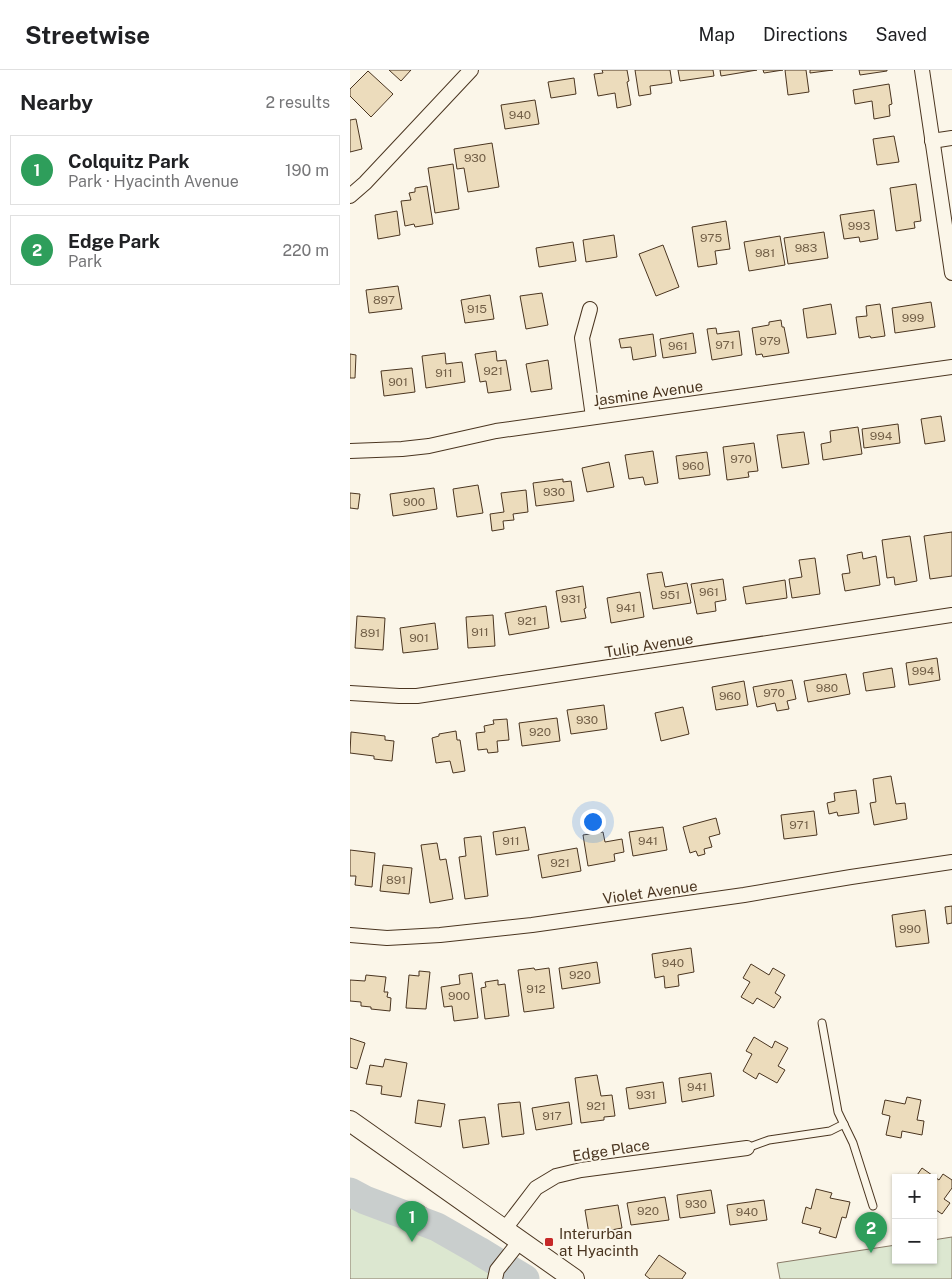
<!DOCTYPE html>
<html lang="en">
<head>
<meta charset="utf-8">
<style>
  :root { --surface:#fff; --page:#f6f6f6; --text:#202124; --muted:#757577; --line:#e0e0e0; --accent:#c62828 }
  body { margin:0; font-family:"Public Sans",sans-serif; background:var(--page); color:var(--text) }
  .controls { position:absolute; right:15px; bottom:15px; display:grid; overflow:hidden; border-radius:0px; box-shadow:0 1px 4px #0004 }
  .controls button { width:45px; height:45px; display:grid; place-items:center; padding:0; border:0; border-bottom:1px solid var(--line); background:var(--surface); color:var(--text); font:25px sans-serif }
  .you { position:absolute; left:242px; top:751px; width:18px; height:18px; margin:-12px; border:4px solid #fff; border-radius:50%; background:#1a73e8; box-shadow:0 0 0 8px #1a73e833 }
  .badge { display:grid; place-items:center; width:32px; height:32px; border-radius:50%; background:var(--accent); color:#fff; font-size:16px; font-weight:700 }
  .pin { position:absolute; translate:-50% -41px; filter:drop-shadow(0 1px 2px #0008) }
  .pin::after { content:''; position:absolute; top:26px; width:18px; height:15px; background:inherit; clip-path:polygon(0 0,100% 0,50% 100%) }
  .list { margin:0; padding:0; list-style:none }
  h2 { display:flex; justify-content:space-between; align-items:center; height:65px; margin:0; padding:0 20px; font-size:21px }
  h2 small { font-size:16px; font-weight:400; color:var(--muted) }
  .list li { display:grid; grid-template-columns:32px 1fr auto; gap:15px; align-items:center; box-sizing:border-box; height:70px; margin:0 10px 10px; padding:0 10px; border:1px solid var(--line); border-radius:0px }
  .list b { display:block; font-size:19px; white-space:nowrap }
  .list p { margin:0; font-size:16px; white-space:nowrap; color:var(--muted) }
  .list em { font-size:16px; font-style:normal; color:var(--muted) }
  .map { position:relative; flex:none; width:602px; height:1209px; overflow:hidden }
  header { display:flex; align-items:center; gap:30px; box-sizing:border-box; height:70px; padding:0 25px; background:var(--surface); border-bottom:1px solid var(--line) }
  header strong { font-size:24px }
  nav { display:flex; gap:28px; margin-inline-start:auto; font-size:18px }
  main { display:flex }
  aside { flex:1; background:var(--surface) }
  .map>svg:first-child { display:block }
  .green { fill:#dce7d0; stroke:#887966 }
  .lines { fill:none; stroke-linecap:round; stroke-linejoin:round }
  .river { stroke:#c9cecd; stroke-width:29 }
  .building { fill:#ecdcbc; stroke:#4a3520 }
  .lane-casing { stroke:#4a3520; stroke-width:9 }
  .street-casing { stroke:#4a3520; stroke-width:16 }
  .secondary-casing { stroke:#4a3520; stroke-width:22 }
  .lane { stroke:#fbf6e9; stroke-width:7 }
  .street { stroke:#fbf6e9; stroke-width:14 }
  .secondary { stroke:#fbf6e9; stroke-width:20 }
  .poi-dot { fill:#c62828; stroke:#fbf6e9; stroke-width:2 }
  .labels { text-anchor:middle; dominant-baseline:central; stroke-width:4; stroke-linejoin:round; paint-order:stroke }
  .number-label { font-size:12px; fill:#725f47 }
  .street-label { font-size:15px; fill:#4a3520; stroke:#fbf6e9 }
  .poi-label { font-size:15px; fill:#4a3520; stroke:#fbf6e9; text-anchor:start }
</style>
</head>
<body>
<header>
<strong>Streetwise</strong>
<nav><a>Map</a><a>Directions</a><a>Saved</a></nav>
</header>
<main>
<aside>
<h2>Nearby<small>2 results</small></h2>
<ul class="list">
<li><span class="badge" style="background:#2e9e5b">1</span><div><b>Colquitz Park</b><p>Park · Hyacinth Avenue</p></div><em>190 m</em></li>
<li><span class="badge" style="background:#2e9e5b">2</span><div><b>Edge Park</b><p>Park</p></div><em>220 m</em></li>
</ul>
</aside>
<div class="map">
<svg width="602" height="1209" viewBox="0 0 602 1209">
  <rect width="100%" height="100%" fill="#fbf6e9"/>
  <g class="green">
    <polygon points="0,1127 72,1135 177,1209 0,1209"/>
    <polygon points="602,1167 602,1209 430,1209 427,1193 546,1175 546,1190 583,1190 583,1170"/>
  </g>
  <g class="lines">
    <polyline class="river" points="0,1122 15,1130 87,1157 129,1181 175,1209"/>
  </g>
  <g class="building">
    <polygon points="39,0 61,0 51,11"/>
    <polygon points="252,0 277,0 279,11 277,12 281,35 267,38 265,23 248,26 244,4 253,3"/>
    <polygon points="285,0 320,0 322,13 300,16 301,24 289,26"/>
    <polygon points="328,0 363,0 364,6 330,11"/>
    <polygon points="370,0 407,0 371,6"/>
    <polygon points="413,0 433,0 414,3"/>
    <polygon points="435,0 456,0 459,22 438,25"/>
    <polygon points="460,0 483,0 460,3"/>
    <polygon points="509,0 537,0 537,1 510,5"/>
    <polygon points="18,1 43,24 21,47 0,26 0,19"/>
    <polygon points="224,8 226,24 201,28 198,12"/>
    <polygon points="539,14 542,34 539,35 540,46 524,49 522,31 505,34 503,20"/>
    <polygon points="185,30 189,54 155,59 151,35"/>
    <polygon points="6,49 12,79 0,82 0,50"/>
    <polygon points="544,66 549,92 527,95 523,69"/>
    <polygon points="142,73 149,117 118,122 114,98 107,99 104,79"/>
    <polygon points="103,94 109,139 85,143 78,98"/>
    <polygon points="566,114 571,151 564,152 565,158 546,161 540,118"/>
    <polygon points="77,116 83,154 65,157 64,154 55,156 51,131 61,130 59,123 65,122 65,118"/>
    <polygon points="524,140 528,169 510,172 509,167 494,169 490,145"/>
    <polygon points="47,141 50,165 28,169 25,145"/>
    <polygon points="376,151 380,179 365,181 367,194 348,197 342,157"/>
    <polygon points="474,162 478,188 438,194 434,168"/>
    <polygon points="264,165 267,187 236,192 233,170"/>
    <polygon points="430,166 435,195 399,201 394,172"/>
    <polygon points="223,172 226,191 189,197 186,178"/>
    <polygon points="313,175 329,217 306,226 289,184"/>
    <polygon points="48,216 52,239 19,243 16,220"/>
    <polygon points="192,223 198,255 176,259 170,226"/>
    <polygon points="140,225 144,249 115,253 111,230"/>
    <polygon points="581,232 585,257 545,263 542,238"/>
    <polygon points="481,234 486,264 457,268 453,239"/>
    <polygon points="530,234 535,266 521,268 520,266 509,268 506,247 517,246 516,236"/>
    <polygon points="431,250 432,257 434,257 439,283 413,287 412,284 406,285 402,258 419,255 419,252"/>
    <polygon points="366,258 367,264 389,261 392,285 362,290 357,259"/>
    <polygon points="343,263 346,283 313,288 310,269"/>
    <polygon points="303,264 306,286 283,290 281,277 271,278 269,269"/>
    <polygon points="146,281 147,291 156,290 161,320 138,323 136,311 130,312 125,284"/>
    <polygon points="95,283 96,294 112,292 115,312 76,318 72,286"/>
    <polygon points="0,284 6,285 5,308 0,308"/>
    <polygon points="198,290 202,319 181,322 176,294"/>
    <polygon points="62,298 65,322 34,326 31,301"/>
    <polygon points="591,346 595,371 575,374 571,349"/>
    <polygon points="548,354 550,373 514,378 512,359"/>
    <polygon points="508,357 512,384 473,390 471,374 481,372 480,361"/>
    <polygon points="454,362 459,394 432,398 427,365"/>
    <polygon points="404,373 408,401 398,402 399,407 377,410 373,377"/>
    <polygon points="303,381 308,413 295,415 293,407 279,409 275,385"/>
    <polygon points="357,382 360,405 329,409 326,386"/>
    <polygon points="259,392 264,417 237,422 232,398"/>
    <polygon points="213,409 213,412 221,411 224,431 186,436 183,413"/>
    <polygon points="128,415 133,443 107,447 103,419"/>
    <polygon points="84,418 87,439 43,446 40,424"/>
    <polygon points="176,420 178,442 163,444 164,450 153,451 154,459 142,461 140,444 154,442 151,423"/>
    <polygon points="0,423 10,424 8,439 0,438"/>
    <polygon points="602,462 602,506 580,509 574,466"/>
    <polygon points="560,466 567,511 545,515 544,507 537,508 532,470"/>
    <polygon points="512,482 513,489 526,486 530,515 495,521 492,504 500,503 497,485"/>
    <polygon points="465,488 470,524 442,528 439,509 452,507 449,490"/>
    <polygon points="312,502 315,517 337,513 341,533 303,539 297,504"/>
    <polygon points="373,509 376,530 365,532 366,541 347,544 341,514"/>
    <polygon points="435,510 437,528 396,534 393,517"/>
    <polygon points="233,516 236,538 234,539 236,548 211,552 206,521"/>
    <polygon points="290,522 294,547 261,553 257,528"/>
    <polygon points="196,536 199,558 159,565 155,543"/>
    <polygon points="143,545 145,576 118,578 116,547"/>
    <polygon points="7,546 35,548 33,580 5,578"/>
    <polygon points="85,553 88,579 53,583 50,558"/>
    <polygon points="587,588 590,610 559,615 556,593"/>
    <polygon points="542,598 545,617 516,621 513,603"/>
    <polygon points="496,604 500,624 458,632 454,611"/>
    <polygon points="442,610 446,629 437,631 439,639 427,641 425,633 407,637 403,617"/>
    <polygon points="394,611 398,635 366,640 362,617"/>
    <polygon points="254,635 257,659 221,664 217,640"/>
    <polygon points="333,637 339,664 311,671 305,643"/>
    <polygon points="207,648 210,671 172,676 169,653"/>
    <polygon points="157,649 159,670 147,671 148,682 138,683 137,679 128,680 126,663 135,662 134,656 144,654 143,650"/>
    <polygon points="106,661 107,670 110,670 115,701 103,703 100,691 86,693 82,668 89,666 89,664"/>
    <polygon points="1,662 35,666 35,670 44,671 42,691 24,689 24,686 0,683"/>
    <polygon points="541,706 546,734 555,733 557,749 524,755 520,733 526,732 523,709"/>
    <polygon points="506,720 509,743 488,746 487,742 479,744 477,733 485,731 484,723"/>
    <polygon points="464,741 467,765 434,769 431,745"/>
    <polygon points="366,748 370,764 359,767 362,777 354,779 355,784 348,786 346,781 340,783 333,757"/>
    <polygon points="175,757 179,780 146,785 143,762"/>
    <polygon points="313,757 317,780 283,786 279,762"/>
    <polygon points="253,762 255,772 272,769 274,782 264,784 265,791 238,796 233,765"/>
    <polygon points="131,766 138,826 115,829 109,787 116,786 114,768"/>
    <polygon points="87,773 90,790 96,789 103,829 80,833 71,775"/>
    <polygon points="227,778 231,801 192,808 188,785"/>
    <polygon points="0,780 25,783 22,817 5,815 6,806 0,806"/>
    <polygon points="33,795 62,798 59,824 30,821"/>
    <polygon points="602,836 602,853 597,854 595,837"/>
    <polygon points="575,840 579,873 546,877 542,845"/>
    <polygon points="341,878 344,902 328,905 329,916 315,918 314,906 305,908 302,884"/>
    <polygon points="247,892 250,913 212,919 209,898"/>
    <polygon points="401,894 419,905 423,898 435,905 425,923 431,927 424,938 407,928 403,934 391,927 400,912 393,908"/>
    <polygon points="184,898 185,900 199,898 204,938 174,942 168,900"/>
    <polygon points="69,901 80,902 76,939 56,938 59,905 69,906"/>
    <polygon points="122,903 128,948 104,951 102,936 94,937 91,917 110,914 109,905"/>
    <polygon points="16,905 36,907 34,922 38,922 37,927 41,928 40,941 21,939 21,937 11,936 11,932 0,931 0,910 15,911"/>
    <polygon points="148,910 148,915 155,914 159,946 135,949 131,918 136,917 135,912"/>
    <polygon points="404,967 422,978 425,971 438,978 428,996 435,1000 427,1013 409,1003 406,1009 393,1001 402,984 396,981"/>
    <polygon points="0,968 15,973 7,999 0,997"/>
    <polygon points="35,989 57,993 51,1027 31,1024 32,1016 16,1014 20,995 33,997"/>
    <polygon points="361,1003 364,1026 332,1032 329,1008"/>
    <polygon points="247,1005 251,1026 262,1025 265,1046 254,1047 254,1050 231,1053 225,1008"/>
    <polygon points="313,1012 316,1033 279,1039 276,1018"/>
    <polygon points="557,1027 571,1030 567,1050 574,1051 572,1065 552,1061 551,1068 536,1065 540,1046 532,1044 535,1030 555,1034"/>
    <polygon points="68,1030 95,1034 91,1057 65,1053"/>
    <polygon points="170,1032 174,1064 152,1067 148,1034"/>
    <polygon points="219,1032 222,1054 186,1060 182,1038"/>
    <polygon points="135,1047 139,1074 113,1078 109,1050"/>
    <polygon points="572,1098 589,1110 593,1104 602,1110 602,1118 594,1129 600,1133 592,1144 583,1138 583,1108 565,1108"/>
    <polygon points="466,1119 482,1123 480,1128 500,1132 496,1148 492,1147 486,1168 469,1163 471,1158 452,1153 456,1137 461,1139"/>
    <polygon points="361,1120 365,1143 330,1148 327,1125"/>
    <polygon points="315,1127 319,1150 281,1155 277,1133"/>
    <polygon points="414,1130 417,1150 380,1155 377,1135"/>
    <polygon points="268,1135 272,1158 239,1164 235,1140"/>
    <polygon points="309,1185 336,1203 332,1209 300,1209 295,1205"/>
  </g>
  <g class="lines">
    <defs>
      <g id="lane">
        <polyline points="472,953 488,1042 503,1073 523,1136"/>
        <polyline points="397,1078 419,1070 480,1061 494,1054"/>
      </g>
      <g id="street">
        <polyline points="572,0 602,203"/>
        <polyline points="582,71 602,68"/>
        <polyline points="0,126 15,113 121,0"/>
        <polyline points="240,239 232,268 243,347"/>
        <polyline points="0,381 52,379 79,376 146,361 602,297"/>
        <polyline points="0,623 49,626 67,626 602,545"/>
        <polyline points="0,865 37,868 90,865 182,855 394,825 501,807 602,792"/>
        <polyline points="154,1160 186,1118 206,1106 231,1100 397,1078"/>
        <polyline points="145,1209 147,1200 170,1171"/>
      </g>
      <polyline id="secondary" points="0,1051 224,1209"/>
    </defs>
    <use href="#lane" class="lane-casing"/>
    <use href="#street" class="street-casing"/>
    <use href="#secondary" class="secondary-casing"/>
    <use href="#lane" class="lane"/>
    <use href="#street" class="street"/>
    <use href="#secondary" class="secondary"/>
  </g>
  <rect class="poi-dot" x="194" y="1167" width="10" height="10" rx="2.5"/>
  <g class="labels">
    <g class="number-label">
      <text x="170" y="45">940</text>
      <text x="125" y="88">930</text>
      <text x="509" y="156">993</text>
      <text x="361" y="168">975</text>
      <text x="456" y="178">983</text>
      <text x="415" y="183">981</text>
      <text x="34" y="230">897</text>
      <text x="127" y="239">915</text>
      <text x="563" y="248">999</text>
      <text x="420" y="271">979</text>
      <text x="375" y="275">971</text>
      <text x="328" y="276">961</text>
      <text x="143" y="301">921</text>
      <text x="94" y="303">911</text>
      <text x="48" y="312">901</text>
      <text x="531" y="366">994</text>
      <text x="391" y="389">970</text>
      <text x="343" y="396">960</text>
      <text x="204" y="422">930</text>
      <text x="64" y="432">900</text>
      <text x="359" y="522">961</text>
      <text x="320" y="525">951</text>
      <text x="221" y="529">931</text>
      <text x="276" y="538">941</text>
      <text x="177" y="551">921</text>
      <text x="130" y="562">911</text>
      <text x="20" y="563">891</text>
      <text x="69" y="568">901</text>
      <text x="573" y="601">994</text>
      <text x="477" y="618">980</text>
      <text x="424" y="623">970</text>
      <text x="380" y="626">960</text>
      <text x="237" y="650">930</text>
      <text x="190" y="662">920</text>
      <text x="449" y="755">971</text>
      <text x="161" y="771">911</text>
      <text x="298" y="771">941</text>
      <text x="210" y="793">921</text>
      <text x="46" y="810">891</text>
      <text x="560" y="859">990</text>
      <text x="323" y="893">940</text>
      <text x="230" y="905">920</text>
      <text x="186" y="919">912</text>
      <text x="109" y="926">900</text>
      <text x="347" y="1017">941</text>
      <text x="296" y="1025">931</text>
      <text x="246" y="1036">921</text>
      <text x="202" y="1046">917</text>
      <text x="346" y="1134">930</text>
      <text x="298" y="1141">920</text>
      <text x="397" y="1142">940</text>
    </g>
    <g class="street-label">
      <text transform="translate(298 323) rotate(-8)">Jasmine Avenue</text>
      <text transform="translate(299 575) rotate(-9)">Tulip Avenue</text>
      <text transform="translate(300 822) rotate(-8)">Violet Avenue</text>
      <text transform="translate(261 1080) rotate(-9)">Edge Place</text>
    </g>
    <g class="poi-label">
      <text x="209" y="1163">Interurban<tspan x="209" dy="17">at Hyacinth</tspan></text>
    </g>
  </g>
</svg>
<div class="controls">
<button>+</button>
<button>−</button>
</div>
<div class="you"></div>
<div class="pin badge" style="left:62px;top:1172px;background:#2e9e5b">1</div>
<div class="pin badge" style="left:521px;top:1183px;background:#2e9e5b">2</div>
</div>
</main>
</body>
</html>
